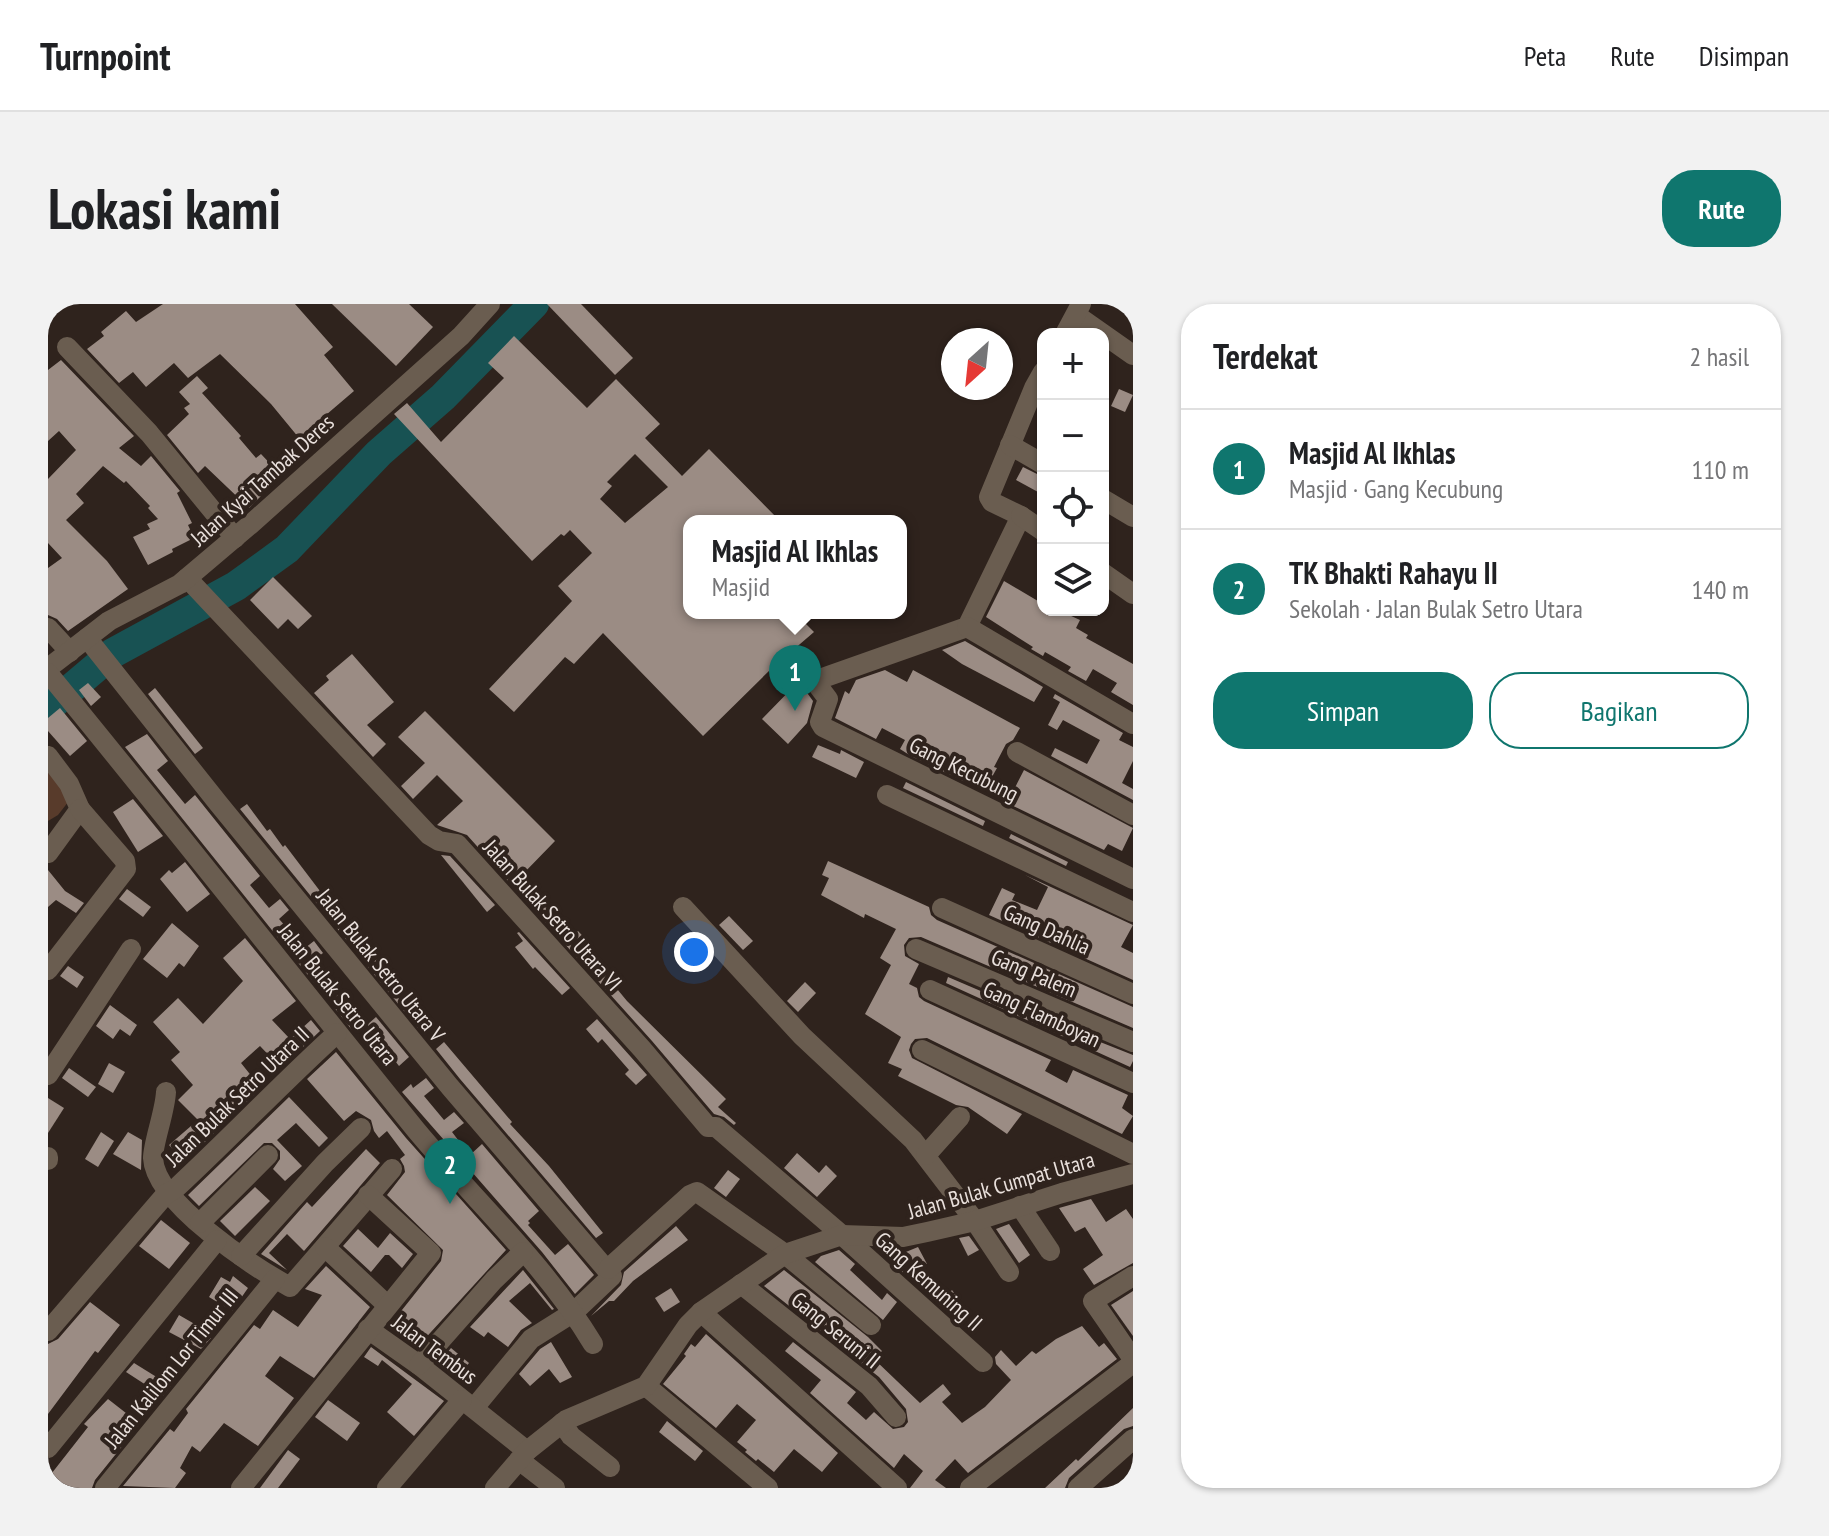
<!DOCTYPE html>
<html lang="id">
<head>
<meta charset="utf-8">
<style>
  :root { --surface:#fff; --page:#f2f2f2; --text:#202124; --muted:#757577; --line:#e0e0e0; --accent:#0f766e }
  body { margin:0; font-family:"PT Sans Narrow",sans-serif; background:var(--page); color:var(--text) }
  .controls { position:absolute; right:24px; top:24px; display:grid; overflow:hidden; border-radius:16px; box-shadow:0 2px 6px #0004 }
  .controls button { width:72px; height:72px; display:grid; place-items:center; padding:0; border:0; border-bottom:2px solid var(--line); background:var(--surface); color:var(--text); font:40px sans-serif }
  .compass { position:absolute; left:893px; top:24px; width:72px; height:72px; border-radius:50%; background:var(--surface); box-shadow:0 2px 6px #0004; rotate:207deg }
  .you { position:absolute; left:646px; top:648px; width:28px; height:28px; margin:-20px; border:6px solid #fff; border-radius:50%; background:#1a73e8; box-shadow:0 0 0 12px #1a73e833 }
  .badge { display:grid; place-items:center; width:52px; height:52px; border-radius:50%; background:var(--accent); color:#fff; font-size:26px; font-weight:700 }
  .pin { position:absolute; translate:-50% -66px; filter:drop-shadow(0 2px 4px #0008) }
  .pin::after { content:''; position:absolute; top:42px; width:28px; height:24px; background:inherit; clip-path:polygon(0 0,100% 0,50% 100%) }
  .popup { position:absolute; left:635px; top:211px; width:224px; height:104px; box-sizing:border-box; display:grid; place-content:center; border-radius:16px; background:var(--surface); filter:drop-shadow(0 2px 6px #0005); font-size:26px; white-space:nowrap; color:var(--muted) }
  .popup b { font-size:30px; color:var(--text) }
  .popup::after { content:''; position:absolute; left:50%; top:100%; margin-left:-16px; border:16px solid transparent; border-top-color:var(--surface) }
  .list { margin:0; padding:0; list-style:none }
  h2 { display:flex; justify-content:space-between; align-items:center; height:104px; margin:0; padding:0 32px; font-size:34px }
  h2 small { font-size:26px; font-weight:400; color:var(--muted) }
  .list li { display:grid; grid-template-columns:52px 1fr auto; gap:24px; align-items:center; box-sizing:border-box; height:120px; padding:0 32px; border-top:2px solid var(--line) }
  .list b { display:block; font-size:30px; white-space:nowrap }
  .list p { margin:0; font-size:26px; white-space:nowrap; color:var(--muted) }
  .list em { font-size:26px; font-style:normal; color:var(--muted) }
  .actions { display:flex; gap:16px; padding:24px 32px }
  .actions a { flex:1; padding:18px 0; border:2px solid var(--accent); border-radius:32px; text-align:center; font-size:28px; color:var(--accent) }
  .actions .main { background:var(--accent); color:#fff }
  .icon { flex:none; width:44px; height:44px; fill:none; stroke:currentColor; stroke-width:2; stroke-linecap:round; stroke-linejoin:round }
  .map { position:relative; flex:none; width:1085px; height:1184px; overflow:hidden; border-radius:32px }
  header { display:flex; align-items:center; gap:48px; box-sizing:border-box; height:112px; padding:0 40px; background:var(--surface); border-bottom:2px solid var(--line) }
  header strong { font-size:38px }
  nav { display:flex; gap:44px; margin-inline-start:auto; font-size:28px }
  .intro { display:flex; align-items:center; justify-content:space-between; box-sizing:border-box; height:192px; padding:0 48px }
  h1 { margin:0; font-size:56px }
  .button { padding:20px 36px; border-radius:32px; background:var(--accent); color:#fff; font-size:28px; font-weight:700 }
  main { display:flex; gap:48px; padding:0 48px }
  aside { flex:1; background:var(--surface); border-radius:32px; box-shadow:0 2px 6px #0004 }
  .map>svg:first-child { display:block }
  .green { fill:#583b2b }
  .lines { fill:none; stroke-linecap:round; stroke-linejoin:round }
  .river { stroke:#185253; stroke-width:30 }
  .building { fill:#9b8c84; fill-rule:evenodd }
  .minor { stroke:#6a5d50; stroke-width:20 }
  .labels { text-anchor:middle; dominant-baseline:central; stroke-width:8; stroke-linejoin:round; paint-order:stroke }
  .street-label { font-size:22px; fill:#e9e0dc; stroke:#2f231d }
</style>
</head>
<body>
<header>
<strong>Turnpoint</strong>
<nav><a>Peta</a><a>Rute</a><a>Disimpan</a></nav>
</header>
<div class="intro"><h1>Lokasi kami</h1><a class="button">Rute</a></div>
<main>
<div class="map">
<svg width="1085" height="1184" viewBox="0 0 1085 1184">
  <rect width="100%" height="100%" fill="#2f231d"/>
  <polygon class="green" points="0,464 24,493 10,511 0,517"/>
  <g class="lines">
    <polyline class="river" points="0,404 65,349 188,282 239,245 331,149 395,93 486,0"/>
  </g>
  <g class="building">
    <polygon points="115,0 247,0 285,43 276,51 306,87 251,134 223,100 172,50 140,74 126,59 98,83 85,68 71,79 39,45 56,32 53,28 78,7 88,18"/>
    <polygon points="284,0 361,0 385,23 348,62"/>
    <polygon points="499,0 533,0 585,54 567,71"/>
    <path d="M466 32 539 104 568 75 612 120 597 134 634 172 661 145 732 217H641V309H747L766 328 723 365 655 432 555 329 526 360 517 353 466 408 441 385 524 297 510 282 544 249 522 226 516 232 513 230 484 257 346 110 359 99 393 138 456 74 440 59ZM587 150 620 183 577 219 552 195 564 182 559 178Z"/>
    <polygon points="13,56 86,132 71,144 93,162 103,152 132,187 129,189 144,219 140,221 146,234 124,245 125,248 100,261 85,233 102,225 99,220 110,215 100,204 102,202 78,177 76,179 55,162 28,190 36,199 18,216 59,257 80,285 20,327 9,315 0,311 0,264 14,254 0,239 0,175 28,146 11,127 0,137 0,66"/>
    <polygon points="149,72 160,84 154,89 193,132 191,134 208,154 213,150 230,168 221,177 225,180 201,204 157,162 150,169 119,131 141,110 136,104 142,100 131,88"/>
    <polygon points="1071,85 1085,91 1077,108 1063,102"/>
    <polygon points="975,163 995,173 990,188 968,176"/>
    <polygon points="225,273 264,312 250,325 240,315 230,325 202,296"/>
    <polygon points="956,277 995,300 995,306 1010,306 1032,316 1028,324 1040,331 1038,334 1085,360 1085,401 1063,388 1069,379 1045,365 1038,377 1020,367 1023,363 997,348 995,352 983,345 985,343 938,313"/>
    <polygon points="917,337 995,383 986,398 914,360 894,346"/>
    <polygon points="304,350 346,398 319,421 338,440 325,453 266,389 281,376 278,372"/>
    <polygon points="837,366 859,378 865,366 972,424 965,436 958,440 946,463 949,464 936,487 863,452 852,445 857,436 834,424 828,435 787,414 797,387 801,390 808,376"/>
    <polygon points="754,374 757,386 765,397 759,419 740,440 714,415"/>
    <polygon points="40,379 53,393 43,402 31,386"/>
    <polygon points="107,384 155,444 147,450 100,390"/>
    <polygon points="1007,390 1075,429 1071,436 1085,443 1085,457 1074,479 1085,485 1085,496 1003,452 1007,444 1039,460 1052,436 1015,416 1009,426 1000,421 1012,398 1005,394"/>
    <polygon points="12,404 39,437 22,452 0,427 0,414"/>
    <polygon points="377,407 507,537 473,572 527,629 530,627 547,645 546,657 579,697 678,795 670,803 688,819 686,821 676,813 666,810 604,737 419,531 389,521 415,497 389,471 365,495 353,482 377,459 350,433"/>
    <polygon points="99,430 120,457 109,466 137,500 147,491 212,572 202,581 221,604 232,595 241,606 231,615 257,644 266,637 275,649 266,656 279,673 268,681 77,443"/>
    <polygon points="770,441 792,450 793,446 816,458 808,474 764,453"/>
    <polygon points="976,466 1085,524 1074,547 1060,540 1056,546 959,499"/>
    <polygon points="858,478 937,517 935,522 855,484"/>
    <polygon points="85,495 115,532 90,548 65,508"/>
    <polygon points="199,500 219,527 222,525 235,543 237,541 316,645 310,650 192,505"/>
    <polygon points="963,530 1020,558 1018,562 961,534"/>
    <polygon points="393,551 402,552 447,601 439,608"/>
    <polygon points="780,557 881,603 883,611 889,616 1085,703 1085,724 873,633 861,634 856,641 857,652 871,660 861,680 869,684 871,693 876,697 1003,756 997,767 1019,779 1025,766 1080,791 1074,804 1085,812 1074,830 879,734 867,735 863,740 861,746 864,754 974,810 959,830 920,803 908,801 850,772 854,765 840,759 853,733 817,710 843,661 832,654 848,625 817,610 816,614 773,591 781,574 774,571"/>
    <polygon points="137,558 162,590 139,608 112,575 121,566 124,569"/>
    <polygon points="0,566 17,587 36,599 28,609 8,596 0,603"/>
    <polygon points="977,571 1085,621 1073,643 1085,649 1085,676 941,611 954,584 967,590 964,596 989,606 1000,583"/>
    <polygon points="79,585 103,603 95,613 71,595"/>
    <polygon points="681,612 705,637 695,646 671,621"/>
    <polygon points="124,619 151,642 136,663 131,659 119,674 95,655"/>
    <polygon points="471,628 522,684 514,691 487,663 485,665 467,643 475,637 469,629"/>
    <polygon points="197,634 248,697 224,716 242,735 263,716 272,727 233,764 212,742 193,759 213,784 136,858 121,841 150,816 130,796 145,781 123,756 132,748 105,718 130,694 155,720 195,677 175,654"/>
    <polygon points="329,655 378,717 370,724 320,663"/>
    <polygon points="20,662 36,673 29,684 12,672"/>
    <polygon points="900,673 1012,721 1011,723 1035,735 1037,732 1085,751 1085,757 1082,763 898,679"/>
    <polygon points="757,678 768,689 750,708 739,697"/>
    <polygon points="293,688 316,716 304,726 282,698"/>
    <polygon points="62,701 89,721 82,732 72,725 65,735 48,722"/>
    <polygon points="328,713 361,753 351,762 319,721"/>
    <polygon points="549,715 599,771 588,781 577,770 581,766 554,735 550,739 538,725"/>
    <polygon points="396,738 464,818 462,820 501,862 555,929 548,934 412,775 388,745"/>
    <polygon points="288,748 358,834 458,946 372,1040 346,1016 393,957 395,946 339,891 357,868 356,862 352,855 357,851 339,827 331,834 326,827 323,816 308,807 296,817 259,775"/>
    <polygon points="61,759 77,768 65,789 50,780"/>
    <polygon points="21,764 48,783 40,793 14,774"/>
    <polygon points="378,774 386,784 376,792 396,816 406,808 416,819 404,828 420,849 422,851 434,840 491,907 480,917 482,919 480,921 507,951 520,940 546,971 527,990 494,948 354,788 363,780 365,784"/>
    <polygon points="241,793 280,834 271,843 248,819 229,836 254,862 237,877 225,865 232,855 232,847 224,839 216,839 151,902 140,891"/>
    <polygon points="0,794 16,804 0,829"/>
    <polygon points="53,828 66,837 50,863 37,855"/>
    <polygon points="80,828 94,836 93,866 65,850"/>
    <polygon points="318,845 332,859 256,947 239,930 221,949 239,966 213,950 259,898 264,903"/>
    <polygon points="749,849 771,869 778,861 789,872 769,893 736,864"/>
    <polygon points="680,866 692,875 678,893 666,884"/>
    <polygon points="207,883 222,897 187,932 172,917"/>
    <polygon points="1043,895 1058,918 1078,905 1085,915 1085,959 1046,981 1035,965 1055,951 1037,923 1027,928 1011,904"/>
    <polygon points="113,916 142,939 121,965 91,942"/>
    <polygon points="961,920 982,951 971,959 948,925"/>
    <polygon points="628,922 640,936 585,977 566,997 561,997 543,1012 573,981 576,968"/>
    <polygon points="310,925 330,944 342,929 365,950 354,964 341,951 337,951 323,968 295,942"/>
    <polygon points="921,932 931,946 920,952 911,934"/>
    <polygon points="870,943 879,960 865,966 860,973 840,955 848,946 853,950"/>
    <polygon points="791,946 807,960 802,966 834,996 839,989 849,998 835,1016 767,958 773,952"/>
    <polygon points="278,962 322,1003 266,1074 232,1052 217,1072 246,1094 210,1142 176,1119 152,1148 144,1142 132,1164 138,1169 127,1184 75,1182 122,1125 126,1128 140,1109 138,1105 206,1021 212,1025 225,1006 250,1023 274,991 257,985"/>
    <polygon points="475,966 506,1005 504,1006 482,979 461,997 484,1019 473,1026 460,1043 440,1028 436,1033 422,1023"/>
    <polygon points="736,966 820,1033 834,1047 826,1055 872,1099 895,1080 903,1090 894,1098 914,1119 937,1103 963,1076 948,1060 947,1053 953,1046 968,1062 984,1047 988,1050 1008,1035 1034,1022 1051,1043 1056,1039 1069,1055 920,1169 907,1155 887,1176 898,1184 862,1184 875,1167 856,1150 846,1164 762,1089 773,1076 737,1047 745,1038 808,1088 799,1099 818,1116 826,1108 845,1125 856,1123 860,1118 858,1105 831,1073 716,982"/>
    <polygon points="185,972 200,984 184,1007 161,993 173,973 182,978"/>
    <polygon points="623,984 632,998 616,1008 607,994"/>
    <polygon points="904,986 913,999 901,1010 891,1001"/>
    <polygon points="1085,987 1085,1032 1063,1001"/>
    <polygon points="42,998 72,1021 50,1049 47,1047 0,1110 0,1040 10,1035"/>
    <polygon points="131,1011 157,1026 155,1029 163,1034 153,1045 121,1028"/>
    <polygon points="658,1030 790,1149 774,1168 746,1145 726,1168 710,1155 708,1157 697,1148 699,1146 689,1138 708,1116 689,1100 668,1124 615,1080 638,1052 636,1050 643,1040 647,1043"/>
    <polygon points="503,1038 524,1073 512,1079 501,1065 482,1082 471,1070 492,1045"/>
    <polygon points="323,1043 396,1097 366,1132 339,1108 364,1080 334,1056 330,1062 316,1053"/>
    <polygon points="403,1044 421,1059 412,1070 394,1055"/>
    <polygon points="86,1059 123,1082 115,1092 78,1068"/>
    <polygon points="60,1095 92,1120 47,1176 44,1184 0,1184 0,1174 40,1123 36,1120"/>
    <polygon points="280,1096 312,1119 299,1137 267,1113"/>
    <polygon points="1085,1104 1085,1122 1076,1125 1021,1174 1017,1184 997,1184 1028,1155 1030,1157"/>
    <polygon points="619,1117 655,1147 647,1157 611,1128"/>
    <polygon points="240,1146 252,1155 230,1184 212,1184"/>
  </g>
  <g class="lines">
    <g class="minor">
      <polyline points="1028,11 1085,51"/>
      <polyline points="1017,30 1033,0"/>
      <polyline points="19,43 101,129 187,234"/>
      <polyline points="995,68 986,84 941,193 944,198 973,212 919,323 769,376 768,379 780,395 772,418 775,423 1085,575"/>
      <polyline points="962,141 995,160"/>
      <polyline points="1055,195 1085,213"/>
      <polyline points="973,212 995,227"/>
      <polyline points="1055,269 1085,290"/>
      <polyline points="139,274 381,531 391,537 409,540 594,745 660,823 668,823 794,931 935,1058"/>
      <polyline points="919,323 1085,420"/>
      <polyline points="0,324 22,348"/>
      <polyline points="39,334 170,499 402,783 564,972 526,1008 483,1035 426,1104"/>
      <polyline points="0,364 61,317 132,280 203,220 413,32 442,0"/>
      <path d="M0 369C124 520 245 674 368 826 427 897 497 960 545 1040"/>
      <polyline points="969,448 1085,511"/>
      <polyline points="0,452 21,480 32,505 0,549"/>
      <polyline points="839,491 1085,608"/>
      <polyline points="635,603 754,732 865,836 927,917 961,968"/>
      <polyline points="894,604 1085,690"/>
      <polyline points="868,645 1085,738"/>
      <polyline points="0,666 78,565 77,557 32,505"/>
      <polyline points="882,686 1085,779"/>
      <polyline points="874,746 1085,850"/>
      <polyline points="0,771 83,645"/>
      <path d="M118 788C117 808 105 839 105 854 107 899 206 963 242 983L344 865"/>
      <polyline points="878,851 912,813"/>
      <polyline points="0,853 0,856"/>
      <polyline points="972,902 1002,947"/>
      <polyline points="152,919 220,851"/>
      <polyline points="277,943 339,1001"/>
      <polyline points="193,952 277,859 313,824"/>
      <polyline points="560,965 642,891 649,888 737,950 823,1021"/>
      <polyline points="1085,972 1045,997 1085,1055"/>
      <polyline points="693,980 821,1082 848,1113"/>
      <polyline points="653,1008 849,1184"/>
      <polyline points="320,1025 371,1061 479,1147"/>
      <path d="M0 1027 118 890 127 885C182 834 234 779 289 729"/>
      <polyline points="371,1061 446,976 475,948"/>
      <polyline points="598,1082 720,1184"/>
      <polyline points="514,1119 523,1132 562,1163"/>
      <polyline points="0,1144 169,936"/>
      <polyline points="471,1156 507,1184"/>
      <polyline points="57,1184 227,975"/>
      <polyline points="193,1184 383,949 320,891"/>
      <polyline points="339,1184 414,1096"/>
      <polyline points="447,1184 479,1147 518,1116 598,1082 640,1021 653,1008 737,950 794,931 855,933 879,928 927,917 1014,889 1085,870"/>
      <polyline points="922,1184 1085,1059"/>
      <polyline points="1030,1184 1085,1135"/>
    </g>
  </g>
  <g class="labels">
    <g class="street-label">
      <text transform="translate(214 176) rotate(-42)">Jalan Kyai Tambak Deres</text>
      <text transform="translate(916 465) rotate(26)">Gang Kecubung</text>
      <text transform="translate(505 611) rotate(48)">Jalan Bulak Setro Utara VI</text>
      <text transform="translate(999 625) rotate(24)">Gang Dahlia</text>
      <text transform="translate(333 661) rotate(51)">Jalan Bulak Setro Utara V</text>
      <text transform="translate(986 669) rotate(23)">Gang Palem</text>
      <text transform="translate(290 690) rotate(51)">Jalan Bulak Setro Utara</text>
      <text transform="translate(994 710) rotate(25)">Gang Flamboyan</text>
      <text transform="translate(189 792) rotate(-44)">Jalan Bulak Setro Utara II</text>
      <text transform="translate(953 881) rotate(-16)">Jalan Bulak Cumpat Utara</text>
      <text transform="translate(881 977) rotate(42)">Gang Kemuning II</text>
      <text transform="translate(788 1026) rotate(39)">Gang Seruni II</text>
      <text transform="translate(387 1045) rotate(37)">Jalan Tembus</text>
      <text transform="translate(123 1064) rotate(-51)">Jalan Kalilom Lor Timur III</text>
    </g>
  </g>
</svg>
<div class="controls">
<button>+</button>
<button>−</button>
<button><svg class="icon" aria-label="locate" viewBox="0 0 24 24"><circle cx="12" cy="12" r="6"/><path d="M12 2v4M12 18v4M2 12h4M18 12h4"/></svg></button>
<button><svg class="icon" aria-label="layers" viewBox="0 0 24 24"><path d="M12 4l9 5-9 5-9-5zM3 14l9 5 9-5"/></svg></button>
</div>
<svg class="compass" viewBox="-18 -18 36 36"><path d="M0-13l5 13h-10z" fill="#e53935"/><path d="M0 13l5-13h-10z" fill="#757577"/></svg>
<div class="you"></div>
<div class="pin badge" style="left:747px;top:407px">1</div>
<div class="popup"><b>Masjid Al Ikhlas</b>Masjid</div>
<div class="pin badge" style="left:402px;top:900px">2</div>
</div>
<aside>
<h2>Terdekat<small>2 hasil</small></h2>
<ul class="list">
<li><span class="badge">1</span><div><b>Masjid Al Ikhlas</b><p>Masjid · Gang Kecubung</p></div><em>110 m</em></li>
<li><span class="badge">2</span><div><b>TK Bhakti Rahayu II</b><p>Sekolah · Jalan Bulak Setro Utara</p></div><em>140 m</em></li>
</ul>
<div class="actions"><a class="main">Simpan</a><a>Bagikan</a></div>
</aside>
</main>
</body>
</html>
